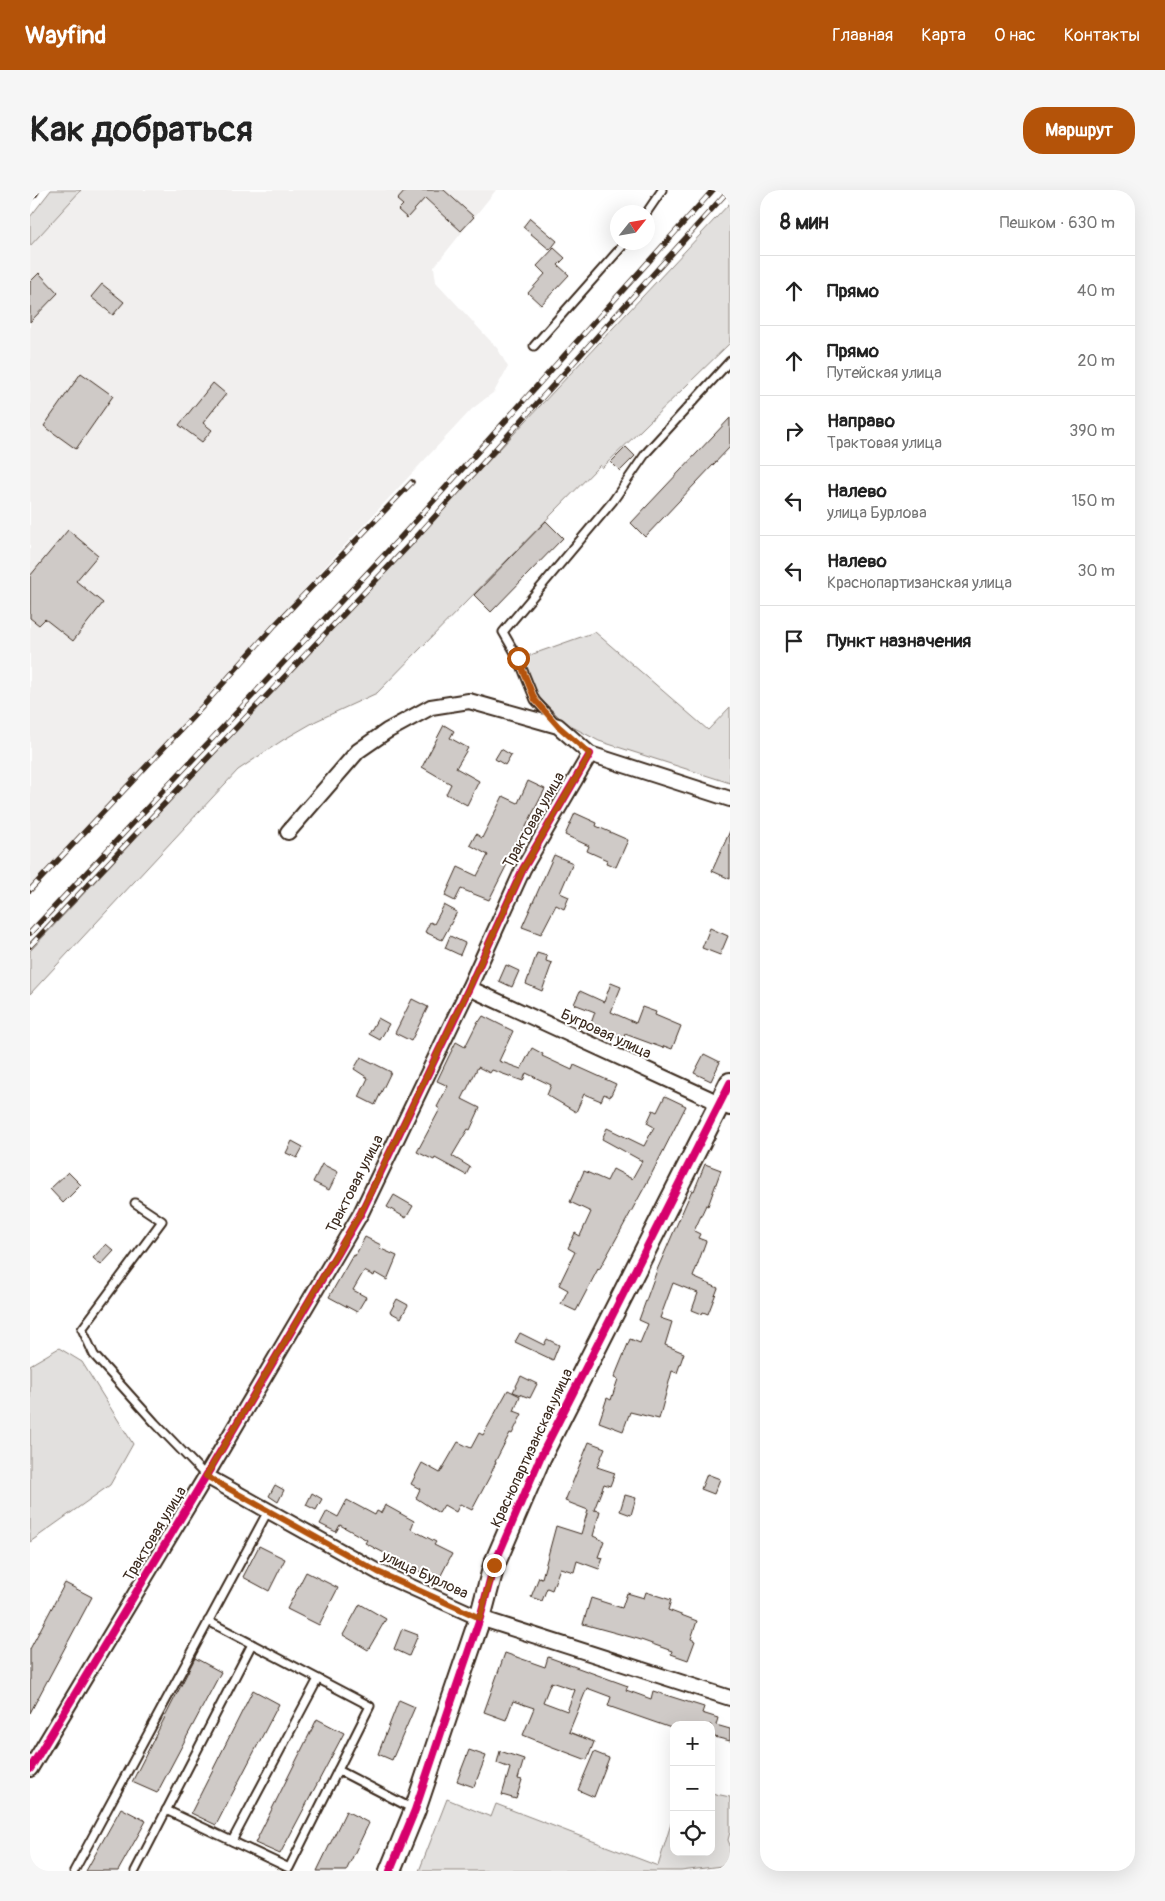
<!DOCTYPE html>
<html lang="ru">
<head>
<meta charset="utf-8">
<style>
  :root { --surface:#fff; --page:#f6f6f6; --text:#222; --muted:#767676; --line:#e0e0e0; --accent:#b45309 }
  body { margin:0; font-family:Pangolin,sans-serif; background:var(--page); color:var(--text) }
  .controls { position:absolute; right:15px; bottom:15px; display:grid; overflow:hidden; border-radius:10px; box-shadow:0 5px 20px #0002 }
  .controls button { width:45px; height:45px; display:grid; place-items:center; padding:0; border:0; border-bottom:1px solid var(--line); background:var(--surface); color:var(--text); font:25px sans-serif }
  .compass { position:absolute; left:580px; top:15px; width:45px; height:45px; border-radius:50%; background:var(--surface); box-shadow:0 5px 20px #0002; rotate:59deg }
  .stop { position:absolute; width:15px; height:15px; margin:-11px; border:4px solid #b45309; border-radius:50%; background:#fff }
  .stop.end { background:#b45309; border-color:#fff; box-shadow:0 1px 5px #0008 }
  .list { margin:0; padding:0; list-style:none }
  h2 { display:flex; justify-content:space-between; align-items:center; height:65px; margin:0; padding:0 20px; font-size:21px }
  h2 small { font-size:16px; font-weight:400; color:var(--muted) }
  .list li { display:grid; grid-template-columns:32px 1fr auto; gap:15px; align-items:center; box-sizing:border-box; height:70px; padding:0 20px; border-top:1px solid var(--line) }
  .list b { display:block; font-size:19px; white-space:nowrap }
  .list p { margin:0; font-size:16px; white-space:nowrap; color:var(--muted) }
  .list em { font-size:16px; font-style:normal; color:var(--muted) }
  .icon { flex:none; width:28px; height:28px; fill:none; stroke:currentColor; stroke-width:2; stroke-linecap:round; stroke-linejoin:round }
  .map { position:relative; flex:none; width:700px; height:1681px; overflow:hidden; border-radius:20px }
  header { display:flex; align-items:center; gap:30px; box-sizing:border-box; height:70px; padding:0 25px; background:var(--accent); color:#fff }
  header strong { font-size:24px }
  nav { display:flex; gap:28px; margin-inline-start:auto; font-size:18px }
  .intro { display:flex; align-items:center; justify-content:space-between; box-sizing:border-box; height:120px; padding:0 30px }
  h1 { margin:0; font-size:35px }
  .button { padding:12px 22px; border-radius:20px; background:var(--accent); color:#fff; font-size:18px; font-weight:700 }
  main { display:flex; gap:30px; padding:0 30px }
  aside { flex:1; background:var(--surface); border-radius:20px; box-shadow:0 5px 20px #0002 }
  .map>svg:first-child { display:block }
  .built { fill:#f1efee }
  .green { fill:#e2e0de; stroke:#8e857e }
  .building { fill:#cfcac7; stroke:#3b2a1e; fill-rule:evenodd }
  .lines { fill:none; stroke-linecap:round; stroke-linejoin:round }
  .lane-casing { stroke:#3b2a1e; stroke-width:11 }
  .street-casing { stroke:#3b2a1e; stroke-width:18 }
  .secondary-casing { stroke:#3b2a1e; stroke-width:24 }
  .lane { stroke:#fff; stroke-width:7 }
  .street { stroke:#fff; stroke-width:14 }
  .secondary { stroke:#fff; stroke-width:20 }
  .rail-casing { stroke:#3b2a1e; stroke-width:5.5 }
  .rail { stroke:#fff; stroke-width:4; stroke-dasharray:11; stroke-linecap:butt }
  .cycleway-casing { stroke:#fff; stroke-width:11 }
  .cycleway { stroke:#d6006c; stroke-width:8 }
  .route { stroke:#b45309; stroke-width:6 }
  .labels { text-anchor:middle; dominant-baseline:central; stroke-width:4; stroke-linejoin:round; paint-order:stroke }
  .street-label { font-size:15px; fill:#3b2a1e; stroke:#fff }
</style>
</head>
<body>
<header>
<strong>Wayfind</strong>
<nav><a>Главная</a><a>Карта</a><a>О нас</a><a>Контакты</a></nav>
</header>
<div class="intro"><h1>Как добраться</h1><a class="button">Маршрут</a></div>
<main>
<div class="map">
<svg width="700" height="1681" viewBox="0 0 700 1681">
  <rect width="100%" height="100%" fill="#fff"/>
  <filter id="ink" filterUnits="userSpaceOnUse"><feTurbulence type="fractalNoise" baseFrequency=".02" numOctaves="2"/><feDisplacementMap in="SourceGraphic" scale="10" xChannelSelector="R" yChannelSelector="G"/><feConvolveMatrix kernelMatrix="1 2 1 2 8 2 1 2 1" color-interpolation-filters="sRGB"/></filter>
  <g filter="url(#ink)">
    <polygon class="built" points="51,0 466,0 404,77 406,92 467,158 478,177 464,202 442,219 303,368 79,615 0,697 0,56"/>
    <g class="green">
      <polygon points="21,0 51,0 0,56 0,27"/>
      <polygon points="700,13 700,153 572,278 570,275 347,503 286,531 253,550 208,580 0,804 0,761"/>
      <polygon points="565,442 678,540 700,517 700,593 569,551 535,533 510,508 496,487 489,469"/>
      <polygon points="29,1158 52,1172 103,1254 80,1295 0,1352 0,1175"/>
      <polygon points="681,1603 700,1607 700,1642 698,1650 700,1655 700,1675 651,1681 389,1681 417,1609 461,1627 466,1614 628,1676 644,1624 644,1662 681,1662"/>
    </g>
    <g class="building">
      <polygon points="376,0 414,0 444,27 431,41 395,8 377,28 368,20 373,15 367,10"/>
      <polygon points="500,28 527,51 520,60 493,37"/>
      <polygon points="524,58 535,68 528,75 539,85 511,115 498,103 515,84 507,76"/>
      <polygon points="9,83 28,103 0,132 0,92"/>
      <polygon points="72,94 94,112 83,125 61,107"/>
      <polygon points="51,183 83,206 46,259 14,236"/>
      <polygon points="183,193 196,204 173,233 182,240 172,252 149,235"/>
      <polygon points="700,228 700,257 615,347 601,333"/>
      <polygon points="596,257 605,266 590,281 581,272"/>
      <polygon points="516,331 533,348 461,422 444,405"/>
      <polygon points="38,340 68,365 46,391 73,413 43,451 15,429 9,435 0,428 0,386"/>
      <polygon points="414,535 424,541 420,548 438,558 426,578 449,591 437,615 416,604 421,594 392,577"/>
      <polygon points="471,559 481,565 475,575 465,569"/>
      <polygon points="498,591 515,599 459,710 431,699 425,711 415,706 428,677 447,686 458,665 440,655 446,644 452,648 473,606 488,613"/>
      <polygon points="545,623 567,633 566,636 598,650 586,677 576,673 577,670 557,661 559,656 535,645"/>
      <polygon points="700,641 700,689 682,681"/>
      <polygon points="524,665 543,673 530,703 539,707 534,719 526,715 511,744 492,737"/>
      <polygon points="414,715 427,722 412,750 395,742 400,732 404,734"/>
      <polygon points="680,738 698,746 690,765 672,758"/>
      <polygon points="420,746 435,753 430,765 415,758"/>
      <polygon points="507,763 517,766 516,771 522,773 512,801 496,794"/>
      <polygon points="476,775 489,781 482,797 469,791"/>
      <polygon points="581,793 591,797 581,822 606,833 612,817 626,822 625,825 651,836 642,859 634,856 633,858 595,844 593,850 560,836 565,822 544,814 550,801 574,812"/>
      <polygon points="382,809 398,817 381,851 365,843"/>
      <polygon points="453,826 483,841 469,871 491,879 502,858 513,864 512,866 542,880 544,875 586,894 580,907 574,904 571,911 554,904 546,922 517,905 521,895 496,883 493,891 462,880 460,883 448,877 432,909 450,918 440,940 438,939 422,966 440,977 436,985 405,968 404,970 387,962 410,919 407,917 418,896 407,891 418,868 426,852 435,857 448,831 449,832"/>
      <polygon points="348,828 359,834 350,850 339,844"/>
      <polygon points="674,864 690,872 681,891 664,883"/>
      <polygon points="331,867 361,882 345,915 329,907 338,888 324,879"/>
      <polygon points="635,906 656,916 619,989 569,1080 568,1079 546,1121 531,1114 538,1100 529,1095 545,1062 538,1058 545,1043 550,1046 561,1022 540,1012 554,981 577,991 583,979 602,989 612,971 572,949 577,938 614,956 624,937 617,933 623,920 627,922"/>
      <polygon points="262,951 273,957 267,968 256,963"/>
      <polygon points="292,974 308,982 299,1000 283,992"/>
      <polygon points="675,974 691,980 678,1016 676,1015 664,1041 670,1044 668,1048 676,1051 663,1087 688,1098 678,1124 673,1122 672,1124 662,1120 668,1103 643,1093 630,1128 642,1132 635,1155 654,1163 647,1183 642,1181 629,1229 600,1222 593,1241 569,1232 577,1208 581,1210 588,1189 584,1188 600,1149 610,1153 618,1134 609,1130 627,1080 662,1000 664,1001"/>
      <polygon points="38,982 51,995 33,1013 20,999"/>
      <polygon points="364,1005 383,1016 376,1028 357,1017"/>
      <polygon points="335,1047 351,1055 349,1058 367,1066 357,1090 345,1083 344,1086 334,1081 323,1100 336,1107 327,1122 299,1107 323,1065 325,1066"/>
      <polygon points="76,1054 84,1061 71,1075 63,1068"/>
      <polygon points="367,1109 378,1115 371,1128 360,1122"/>
      <polygon points="490,1143 514,1155 517,1149 529,1155 523,1170 485,1152"/>
      <polygon points="491,1186 507,1194 500,1208 483,1202"/>
      <polygon points="478,1200 490,1206 484,1221 492,1224 482,1244 480,1243 465,1272 466,1272 460,1286 442,1320 430,1314 426,1322 414,1315 409,1323 386,1308 390,1299 381,1294 392,1273 410,1283 428,1252 441,1258 449,1243 453,1245"/>
      <polygon points="559,1252 575,1258 567,1277 585,1283 580,1296 574,1294 564,1320 570,1321 563,1346 574,1351 568,1367 573,1368 569,1379 547,1371 544,1382 530,1378 522,1400 517,1398 512,1411 501,1407 509,1387 512,1388 526,1336 551,1344 558,1320 535,1311"/>
      <polygon points="677,1284 690,1289 684,1304 671,1299"/>
      <polygon points="245,1295 254,1300 248,1312 239,1306"/>
      <polygon points="282,1303 292,1309 286,1320 276,1315"/>
      <polygon points="595,1305 606,1308 601,1325 590,1321"/>
      <polygon points="317,1310 345,1325 347,1321 351,1323 355,1315 384,1331 381,1339 406,1352 404,1355 422,1364 408,1391 335,1353 337,1350 310,1335 306,1342 290,1334 297,1321 308,1327"/>
      <polygon points="229,1356 255,1369 239,1401 213,1387"/>
      <polygon points="276,1382 308,1398 289,1435 257,1419"/>
      <polygon points="35,1393 62,1407 0,1523 0,1459"/>
      <polygon points="616,1402 641,1410 638,1420 667,1431 661,1449 665,1451 658,1470 641,1464 642,1461 608,1449 553,1434 561,1408 592,1418 597,1403 614,1408"/>
      <polygon points="330,1414 356,1429 338,1460 313,1445"/>
      <polygon points="372,1439 388,1445 379,1466 364,1459"/>
      <path d="M475 1463 515 1477 518 1467 598 1496 596 1500 621 1509 623 1501 674 1517 672 1523 688 1528 686 1535 700 1539V1551L681 1546V1535H644V1539L578 1516 581 1507 557 1498 539 1542 564 1552 557 1570 520 1556 493 1545 504 1518 483 1511 476 1530 454 1522ZM521 1492 545 1500 537 1521 513 1512Z"/>
      <polygon points="165,1468 191,1482 127,1603 102,1592"/>
      <polygon points="223,1500 249,1514 186,1635 161,1623"/>
      <polygon points="369,1510 385,1517 362,1570 348,1564"/>
      <polygon points="287,1529 314,1543 250,1664 225,1653"/>
      <polygon points="439,1560 456,1566 444,1597 427,1591"/>
      <polygon points="470,1561 494,1569 488,1589 492,1590 486,1609 472,1605 480,1578 467,1573"/>
      <polygon points="564,1562 579,1568 564,1607 548,1600"/>
      <polygon points="91,1618 116,1631 88,1681 56,1681"/>
      <polygon points="316,1621 339,1633 316,1681 287,1681"/>
    </g>
    <g class="lines">
      <defs>
        <g id="lane">
          <polyline points="617,22 632,0"/>
          <polyline points="504,156 596,52"/>
          <polyline points="525,532 505,510 488,468 473,442 583,311 616,263 700,171"/>
          <polyline points="105,1013 132,1031 52,1139 64,1165 125,1233 176,1286"/>
          <polyline points="308,1580 383,1619"/>
          <polyline points="136,1620 259,1678 340,1516 178,1431"/>
          <polyline points="202,1651 288,1489"/>
          <polyline points="44,1681 238,1321"/>
          <polyline points="105,1681 222,1454"/>
        </g>
        <g id="street">
          <polyline points="0,1 1,0"/>
          <polyline points="258,642 328,561 357,541 401,517 439,511 528,536 560,564 700,609"/>
          <polyline points="439,798 700,918"/>
          <polyline points="176,1286 348,1382 450,1428 700,1508"/>
          <polyline points="0,1579 176,1286 331,1023 439,798 493,679 560,564"/>
        </g>
        <polyline id="secondary" points="360,1681 385,1620 422,1510 450,1428 464,1375 510,1268 700,893"/>
      </defs>
      <use href="#lane" class="lane-casing"/>
      <use href="#street" class="street-casing"/>
      <use href="#secondary" class="secondary-casing"/>
      <use href="#lane" class="lane"/>
      <use href="#street" class="street"/>
      <use href="#secondary" class="secondary"/>
      <defs>
        <g id="rail">
          <polyline points="0,700 173,516 245,435 382,292"/>
          <polyline points="0,743 372,346 683,0"/>
          <polyline points="0,756 381,353 699,0"/>
        </g>
      </defs>
      <use href="#rail" class="rail-casing"/>
      <use href="#rail" class="rail"/>
      <defs>
        <g id="cycleway">
          <polyline points="0,1579 176,1286 331,1023 439,798 493,679 560,564"/>
          <polyline points="360,1681 385,1620 422,1510 450,1428 464,1375 510,1268 700,893"/>
        </g>
      </defs>
      <use href="#cycleway" class="cycleway-casing"/>
      <use href="#cycleway" class="cycleway"/>
    </g>
  </g>
  <g class="lines" filter="url(#ink)">
    <polyline class="route" points="464,1375 450,1428 348,1382 176,1286 331,1022 439,798 493,679 560,564 528,536 505,510 488,468"/>
  </g>
  <g class="labels">
    <g class="street-label">
      <text transform="translate(504 630) rotate(-60)">Трактовая улица</text>
      <text transform="translate(576 844) rotate(25)">Бугровая улица</text>
      <text transform="translate(325 994) rotate(-63)">Трактовая улица</text>
      <text transform="translate(502 1258) rotate(-65)">Краснопартизанская улица</text>
      <text transform="translate(125 1344) rotate(-59)">Трактовая улица</text>
      <text transform="translate(395 1385) rotate(25)">улица Бурлова</text>
    </g>
  </g>
</svg>
<div class="controls">
<button>+</button>
<button>−</button>
<button><svg class="icon" aria-label="locate" viewBox="0 0 24 24"><circle cx="12" cy="12" r="6"/><path d="M12 2v4M12 18v4M2 12h4M18 12h4"/></svg></button>
</div>
<svg class="compass" viewBox="-18 -18 36 36"><path d="M0-13l5 13h-10z" fill="#e53935"/><path d="M0 13l5-13h-10z" fill="#767676"/></svg>
<div class="stop" style="left:488px;top:468px"></div>
<div class="stop end" style="left:464px;top:1375px"></div>
</div>
<aside>
<h2>8 мин<small>Пешком · 630 m</small></h2>
<ul class="list">
<li><svg class="icon" aria-label="ahead" viewBox="0 0 24 24"><path d="M12 20V5M6 11l6-6 6 6"/></svg><div><b>Прямо</b></div><em>40 m</em></li>
<li><svg class="icon" aria-label="ahead" viewBox="0 0 24 24"><path d="M12 20V5M6 11l6-6 6 6"/></svg><div><b>Прямо</b><p>Путейская улица</p></div><em>20 m</em></li>
<li><svg class="icon" aria-label="right" viewBox="0 0 24 24"><path d="M7 20v-9h11M14 6l5 5-5 5"/></svg><div><b>Направо</b><p>Трактовая улица</p></div><em>390 m</em></li>
<li><svg class="icon" aria-label="left" viewBox="0 0 24 24"><path d="M17 20v-9H6M10 6l-5 5 5 5"/></svg><div><b>Налево</b><p>улица Бурлова</p></div><em>150 m</em></li>
<li><svg class="icon" aria-label="left" viewBox="0 0 24 24"><path d="M17 20v-9H6M10 6l-5 5 5 5"/></svg><div><b>Налево</b><p>Краснопартизанская улица</p></div><em>30 m</em></li>
<li><svg class="icon" aria-label="arrive" viewBox="0 0 24 24"><path d="M6 21V4h12l-3 4 3 4H6"/></svg><div><b>Пункт назначения</b></div></li>
</ul>
</aside>
</main>
</body>
</html>
